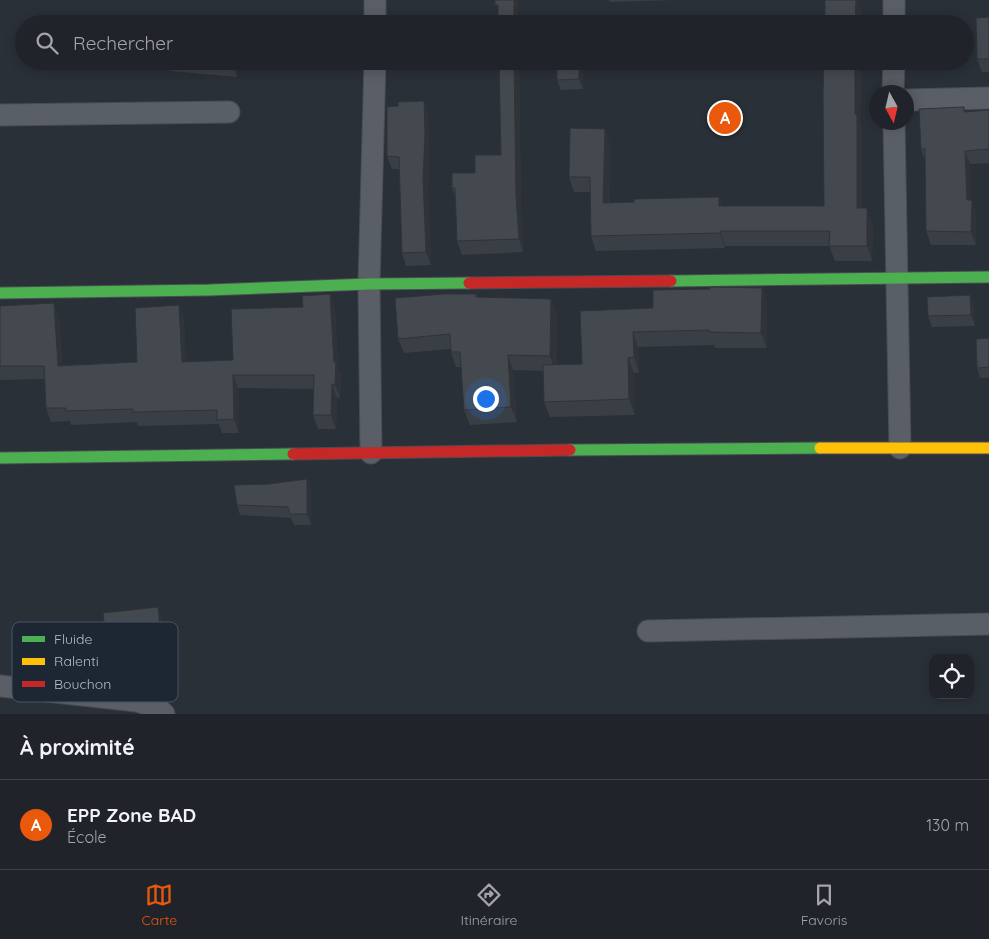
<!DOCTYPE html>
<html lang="fr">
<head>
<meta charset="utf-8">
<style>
  :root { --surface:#20242a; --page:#2d3036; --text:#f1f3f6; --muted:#a2a4a8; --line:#3d4147; --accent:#ea580c }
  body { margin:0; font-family:Quicksand,sans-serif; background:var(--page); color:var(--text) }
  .controls { position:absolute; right:15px; bottom:15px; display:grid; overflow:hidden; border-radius:10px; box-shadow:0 2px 12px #0003 }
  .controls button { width:45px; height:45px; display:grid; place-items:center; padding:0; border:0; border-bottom:1px solid var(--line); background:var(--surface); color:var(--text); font:25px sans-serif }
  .compass { position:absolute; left:869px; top:85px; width:45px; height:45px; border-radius:50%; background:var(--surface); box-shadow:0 2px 12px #0003; rotate:172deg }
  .you { position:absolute; left:485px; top:398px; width:18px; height:18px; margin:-12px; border:4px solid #fff; border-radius:50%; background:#1a73e8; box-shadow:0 0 0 8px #1a73e833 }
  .badge { display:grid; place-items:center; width:32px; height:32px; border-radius:50%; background:var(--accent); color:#fff; font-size:16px; font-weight:700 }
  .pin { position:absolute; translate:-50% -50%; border:2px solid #fff; box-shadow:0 1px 5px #0006 }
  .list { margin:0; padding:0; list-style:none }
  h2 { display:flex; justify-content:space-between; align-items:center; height:65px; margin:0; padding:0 20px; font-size:21px }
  h2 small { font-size:16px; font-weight:400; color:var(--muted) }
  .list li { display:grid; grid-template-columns:32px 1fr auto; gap:15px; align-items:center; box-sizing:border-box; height:90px; padding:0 20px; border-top:1px solid var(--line) }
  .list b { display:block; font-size:19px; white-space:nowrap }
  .list p { margin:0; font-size:16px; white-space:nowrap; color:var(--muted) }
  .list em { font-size:16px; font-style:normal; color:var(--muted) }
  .icon { flex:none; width:28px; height:28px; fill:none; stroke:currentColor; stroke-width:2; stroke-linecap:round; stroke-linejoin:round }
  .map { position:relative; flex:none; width:989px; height:714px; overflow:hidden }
  .search { position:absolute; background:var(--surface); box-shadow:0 2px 12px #0003; left:15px; right:15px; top:15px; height:55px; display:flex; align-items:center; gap:12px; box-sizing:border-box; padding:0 18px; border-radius:28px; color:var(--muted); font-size:19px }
  .sheet { height:155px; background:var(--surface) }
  nav { display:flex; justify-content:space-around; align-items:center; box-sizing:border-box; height:70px; border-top:1px solid var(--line); background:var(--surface); font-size:14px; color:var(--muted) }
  nav a { display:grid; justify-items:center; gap:2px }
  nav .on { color:var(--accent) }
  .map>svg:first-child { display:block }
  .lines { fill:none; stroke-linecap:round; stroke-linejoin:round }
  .street-casing { stroke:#484c53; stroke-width:23 }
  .fast-casing { stroke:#484c53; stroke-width:13 }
  .slow-casing { stroke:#484c53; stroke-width:13 }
  .jam-casing { stroke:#484c53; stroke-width:13 }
  .street { stroke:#5a5e66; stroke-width:21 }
  .fast { stroke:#4caf50; stroke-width:11 }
  .slow { stroke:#ffc107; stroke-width:11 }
  .jam { stroke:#c62828; stroke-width:11 }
  .wall { fill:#3a3f45 }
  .shaded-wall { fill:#303338 }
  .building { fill:#444950; stroke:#303338 }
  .key { fill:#1d2633; stroke:#4a5360; stroke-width:1 }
  .key-label { font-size:14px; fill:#b4bcc9 }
</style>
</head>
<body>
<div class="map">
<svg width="989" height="714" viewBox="0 0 989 714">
  <rect width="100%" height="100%" fill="#2a3038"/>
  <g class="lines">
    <defs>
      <g id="street">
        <polyline points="375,24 375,0"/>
        <polyline points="894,24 894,0"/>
        <polyline points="893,92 894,61"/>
        <polyline points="906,100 989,98"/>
        <polyline points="0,115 229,112"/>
        <polyline points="894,122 900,448"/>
        <polyline points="371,453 369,284 375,61"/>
        <polyline points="648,631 989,624"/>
        <polyline points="0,686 137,701 156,707 164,714"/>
      </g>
      <g id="fast">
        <polyline points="671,281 989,277"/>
        <polyline points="0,293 209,290 369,284 469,283"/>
        <polyline points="570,450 820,448"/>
        <polyline points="0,458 293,454"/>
      </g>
      <polyline id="slow" points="820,448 989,448"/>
      <g id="jam">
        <polyline points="469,283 671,281"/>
        <polyline points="293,454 570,450"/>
      </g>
    </defs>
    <use href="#street" class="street-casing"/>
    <use href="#fast" class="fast-casing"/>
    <use href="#slow" class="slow-casing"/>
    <use href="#jam" class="jam-casing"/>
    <use href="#street" class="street"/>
    <use href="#fast" class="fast"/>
    <use href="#slow" class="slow"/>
    <use href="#jam" class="jam"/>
  </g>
  <g class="wall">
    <polygon points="609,0 675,0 610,2"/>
    <polygon points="989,17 989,72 982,72 977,59"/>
    <polygon points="167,61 237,61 237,77 170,71"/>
    <polygon points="499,61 519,61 521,209 523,252 462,255 457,241 455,197 452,188 501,155"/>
    <polygon points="557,61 582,61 583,89 561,90 557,80"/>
    <polygon points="824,61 861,61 860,123 862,128 862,208 873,223 872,261 835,261 829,246 725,246 725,248 596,251 591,236 590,192 574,192 569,177 610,144 609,203 634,202 719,197 722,206 824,206"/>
    <polygon points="964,107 966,112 989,110 989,163 970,164 971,200 976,213 976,245 931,245 926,231 925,160 921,149"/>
    <polygon points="428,114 429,147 428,192 431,265 406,266 402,253 399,169 392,169 387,156"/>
    <polygon points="762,288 767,303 767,348 715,348 714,345 638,347 639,373 634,373 635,415 550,417 544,402 543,371 513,370 517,422 470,425 464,410 461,367 456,367 451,352 451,349 404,353 398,339 476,294 477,297 557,314 556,365 582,364 653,308 710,289"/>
    <polygon points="330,294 335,308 338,370 341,376 340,398 337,398 336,429 318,429 313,415 314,389 238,388 239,433 222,433 219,424 138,426 137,422 71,425 70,421 51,422 46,408 45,379 0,380 0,306 54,303 59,316 62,365 137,362 179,305 184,319 186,362 233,360 303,307"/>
    <polygon points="974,306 975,326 932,327 928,316"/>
    <polygon points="989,338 989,378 980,378 977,368"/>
    <polygon points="307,479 311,490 311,525 294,525 291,518 240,515 237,505 269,484"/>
    <polygon points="158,607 163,623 168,665 113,671 108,656"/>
  </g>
  <g class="shaded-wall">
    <polygon points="514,0 518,0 519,24 514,24"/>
    <polygon points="856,0 857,0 861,10 861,24 855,24"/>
    <polygon points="231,61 237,61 237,77"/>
    <polygon points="514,61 519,61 521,209 523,252 519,239 516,195"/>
    <polygon points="579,61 582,61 583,89 579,79"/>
    <polygon points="855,61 861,61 860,123 862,128 862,223 857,208 855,114"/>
    <polygon points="424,101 428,114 429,147 428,192 431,265 426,252 423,179"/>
    <polygon points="605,129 610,144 608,218 603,203"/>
    <polygon points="965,151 970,164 972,206 972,200 976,213 976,245 971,232 967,200"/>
    <polygon points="719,197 724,212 719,206"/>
    <polygon points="867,208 873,223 872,261 867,246"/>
    <polygon points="720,231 725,246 725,248 720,233"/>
    <polygon points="762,288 767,303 767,348 761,333"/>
    <polygon points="330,294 335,308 338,370 341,376 340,398 335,385"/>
    <polygon points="970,295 974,306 975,326 971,315"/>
    <polygon points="551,299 557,314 555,371 550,356"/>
    <polygon points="54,303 59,316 63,379 58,366"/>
    <polygon points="179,305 184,319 187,375 182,362"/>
    <polygon points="633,332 638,347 639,373 634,357"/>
    <polygon points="508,355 513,370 517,422 511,407"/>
    <polygon points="628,358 634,373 635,415 629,399"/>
    <polygon points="233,375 238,388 239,433 234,419"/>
    <polygon points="332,384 337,398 336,429 331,415"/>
    <polygon points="307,479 311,490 311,525 307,514"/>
    <polygon points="158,607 163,623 168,665 162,650"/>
  </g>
  <g class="building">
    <polygon points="495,0 514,0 514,24 498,24 498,5 495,5"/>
    <polygon points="825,0 856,0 855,24 825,24"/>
    <polygon points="989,17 989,59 977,59 976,18"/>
    <polygon points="499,61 514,61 516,195 519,239 457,241 455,188 452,188 452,173 475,173 475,155 501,155"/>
    <polygon points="557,61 579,61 579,79 557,80"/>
    <polygon points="824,61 855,61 855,114 857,114 857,208 867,208 867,246 829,246 830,231 720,231 720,233 591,236 590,177 569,177 570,128 605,129 603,203 634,202 634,199 719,197 719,206 824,206 823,94"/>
    <polygon points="424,101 425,134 423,179 426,252 402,253 399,157 387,156 387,107 398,106 398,102"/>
    <polygon points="964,107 964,112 989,110 989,149 965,151 967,200 972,200 971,232 926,231 925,149 921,149 919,109"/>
    <polygon points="710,287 762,288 761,333 709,332 709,330 633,332 634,357 628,358 629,399 544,402 543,365 582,364 580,311 653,308 653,290 710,289"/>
    <polygon points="330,294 334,362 336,362 335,385 332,384 331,415 313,415 314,375 233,375 234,419 217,420 217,410 133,412 133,409 66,411 66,408 46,408 44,366 0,366 0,306 54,303 58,366 137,362 135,308 179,305 182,362 233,360 231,309 303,307 302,296"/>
    <polygon points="444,294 476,294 476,297 551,299 550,356 508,355 511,407 464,410 460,352 451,352 450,334 398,339 395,298"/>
    <polygon points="970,295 971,315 928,316 927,297"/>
    <polygon points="989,338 989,367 977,368 976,339"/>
    <polygon points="307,479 307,514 290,514 288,507 237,505 234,485 269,484"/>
    <polygon points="158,607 162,650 108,656 103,613"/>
  </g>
  <rect x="12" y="622" width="166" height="80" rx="8" class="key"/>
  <rect x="22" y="636" width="23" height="6" fill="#4caf50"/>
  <rect x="22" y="658" width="23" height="7" fill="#ffc107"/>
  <rect x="22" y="681" width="23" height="6" fill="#c62828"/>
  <g class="key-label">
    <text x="54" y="644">Fluide</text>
    <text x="54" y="666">Ralenti</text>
    <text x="54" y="689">Bouchon</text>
  </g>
</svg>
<div class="controls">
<button><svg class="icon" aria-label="locate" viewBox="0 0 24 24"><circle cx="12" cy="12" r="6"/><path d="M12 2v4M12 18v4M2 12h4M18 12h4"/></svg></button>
</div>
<svg class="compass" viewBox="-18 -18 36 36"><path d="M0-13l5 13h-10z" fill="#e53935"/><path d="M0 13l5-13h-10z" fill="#a2a4a8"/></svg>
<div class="you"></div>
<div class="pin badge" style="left:725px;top:118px">A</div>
<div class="search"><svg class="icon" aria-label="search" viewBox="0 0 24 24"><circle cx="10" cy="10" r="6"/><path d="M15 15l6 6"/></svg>Rechercher</div>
</div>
<section class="sheet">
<h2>À proximité<small></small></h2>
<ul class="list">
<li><span class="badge">A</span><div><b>EPP Zone BAD</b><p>École</p></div><em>130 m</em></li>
</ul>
</section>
<nav>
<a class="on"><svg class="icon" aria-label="map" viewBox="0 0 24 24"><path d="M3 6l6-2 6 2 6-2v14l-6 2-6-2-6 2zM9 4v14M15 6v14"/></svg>Carte</a>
<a><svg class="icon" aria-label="directions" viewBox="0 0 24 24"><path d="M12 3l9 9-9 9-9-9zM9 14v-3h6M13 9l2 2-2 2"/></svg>Itinéraire</a>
<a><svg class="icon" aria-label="saved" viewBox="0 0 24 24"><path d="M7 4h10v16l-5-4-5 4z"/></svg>Favoris</a>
</nav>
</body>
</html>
